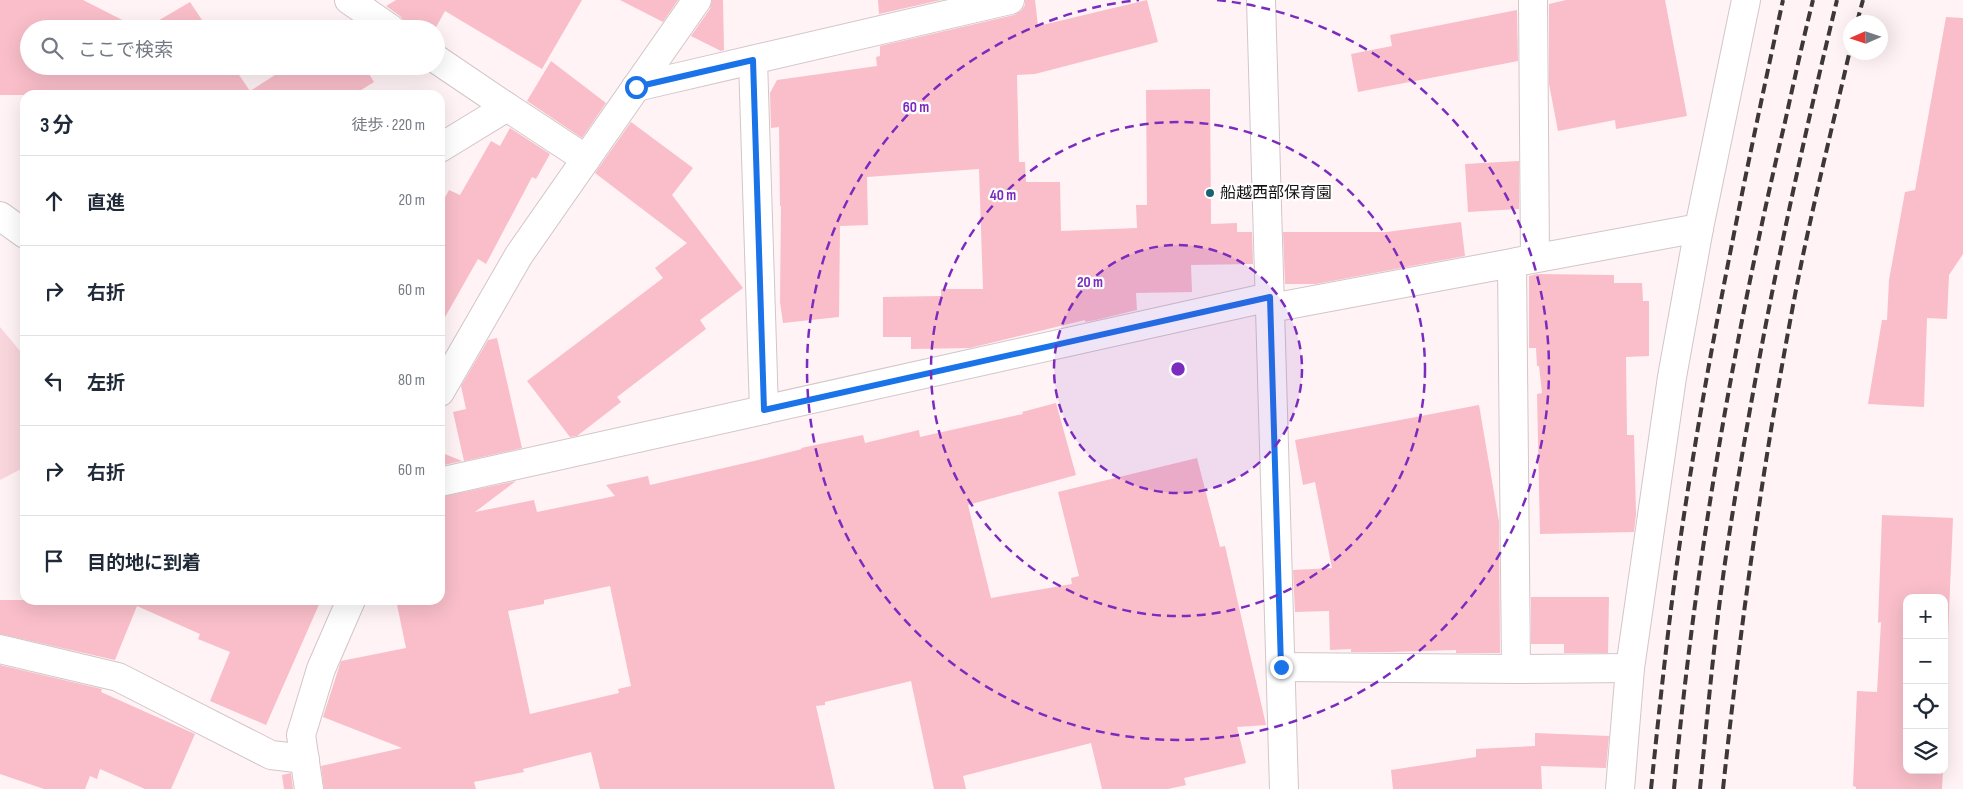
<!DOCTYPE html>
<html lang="ja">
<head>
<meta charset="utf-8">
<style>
  :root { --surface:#fff; --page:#f2f2f3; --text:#1f2937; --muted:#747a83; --line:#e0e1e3 }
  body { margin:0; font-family:"Sofia Sans Condensed","Noto Sans JP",sans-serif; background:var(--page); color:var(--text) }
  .controls { position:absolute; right:15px; bottom:15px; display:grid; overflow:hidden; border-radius:10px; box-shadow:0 5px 20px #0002 }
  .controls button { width:45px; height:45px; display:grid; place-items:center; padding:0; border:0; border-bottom:1px solid var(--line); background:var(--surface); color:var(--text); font:25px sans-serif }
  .compass { position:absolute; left:1843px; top:15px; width:45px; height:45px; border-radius:50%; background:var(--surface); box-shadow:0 5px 20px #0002; rotate:267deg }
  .stop { position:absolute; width:15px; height:15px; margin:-11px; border:4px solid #1a73e8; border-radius:50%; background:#fff }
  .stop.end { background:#1a73e8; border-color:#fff; box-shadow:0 1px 5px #0008 }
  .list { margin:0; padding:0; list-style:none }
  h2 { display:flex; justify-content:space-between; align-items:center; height:65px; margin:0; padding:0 20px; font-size:21px }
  h2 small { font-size:16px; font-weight:400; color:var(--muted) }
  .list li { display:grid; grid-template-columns:32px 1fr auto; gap:15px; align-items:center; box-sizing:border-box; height:90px; padding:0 20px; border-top:1px solid var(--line) }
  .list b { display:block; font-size:19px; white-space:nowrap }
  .list em { font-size:16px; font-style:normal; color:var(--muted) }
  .icon { flex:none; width:28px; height:28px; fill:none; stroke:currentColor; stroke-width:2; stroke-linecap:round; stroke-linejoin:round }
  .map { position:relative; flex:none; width:1963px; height:789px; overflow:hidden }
  .search { position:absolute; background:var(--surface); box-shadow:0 5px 20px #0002; left:20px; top:20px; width:425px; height:55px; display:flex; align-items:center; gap:12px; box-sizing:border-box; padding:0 18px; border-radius:28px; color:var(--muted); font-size:19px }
  .panel { position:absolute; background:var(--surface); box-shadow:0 5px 20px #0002; left:20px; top:90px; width:425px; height:515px; border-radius:15px }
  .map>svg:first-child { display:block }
  .green { fill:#f9d6dc }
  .building { fill:#f9bec9; fill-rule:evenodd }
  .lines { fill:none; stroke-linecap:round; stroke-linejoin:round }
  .minor-casing { stroke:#d2c6c8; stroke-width:30 }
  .minor { stroke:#fff; stroke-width:28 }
  .rail { stroke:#3c3738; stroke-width:4; stroke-dasharray:10 5; stroke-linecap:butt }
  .route { stroke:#1a73e8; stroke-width:6 }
  .ring { fill:none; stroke:#7b2cbf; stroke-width:2.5; stroke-dasharray:9 6 }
  .poi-dot { fill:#1a6272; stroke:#fff; stroke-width:2 }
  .labels { text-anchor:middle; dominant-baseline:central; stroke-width:4.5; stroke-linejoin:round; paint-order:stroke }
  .poi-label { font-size:16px; fill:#161213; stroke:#fff; text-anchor:start }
  .centre { fill:#7b2cbf; stroke:#fff; stroke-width:2.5 }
  .ring-label { font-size:15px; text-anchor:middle; font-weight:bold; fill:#7b2cbf; stroke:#fff; stroke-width:4.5; stroke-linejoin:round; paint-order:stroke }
</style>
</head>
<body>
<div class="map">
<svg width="1963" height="789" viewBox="0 0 1963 789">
  <rect width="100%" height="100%" fill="#fff3f5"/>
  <polygon class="green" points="0,327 25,357 25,467 0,480"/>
  <g class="building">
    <polygon points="0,0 83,0 140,29 29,29 29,66 233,66 250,91 289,66 371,66 366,69 374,82 353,95 0,95"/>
    <polygon points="396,0 582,0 542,69 445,11 435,29 406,29 405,22 400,16 386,6"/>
    <polygon points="620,0 678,0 663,22"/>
    <polygon points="712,0 723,0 724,50 721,51 691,36 710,9"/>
    <polygon points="878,0 941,0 879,14"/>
    <polygon points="1025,0 1035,0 1038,26 1147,0 1158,42 1035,74 1017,75 1019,162 1025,162 1026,182 1060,182 1061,231 1137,228 1136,205 1147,205 1146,90 1210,89 1211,224 1237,223 1237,232 1252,232 1253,264 1191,265 1192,292 1136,293 1137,310 1096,320 1085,322 1085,320 970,348 911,349 911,337 883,337 883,297 941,296 941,289 983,289 979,169 867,177 868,225 840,226 839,317 783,323 780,302 781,206 780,206 779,127 771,128 770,93 777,80 877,66 876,57 880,56 880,46 1014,15 1021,11 1025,5"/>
    <polygon points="1566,0 1665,0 1687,116 1616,129 1615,120 1558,131 1549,84 1549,4"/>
    <polygon points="190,2 208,29 144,29"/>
    <polygon points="1517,10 1518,61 1358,92 1351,54 1392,46 1390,35"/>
    <polygon points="1946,17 1963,18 1963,254 1949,275 1947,319 1927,318 1924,407 1868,404 1882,320 1887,320 1889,280 1905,192 1915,190"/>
    <polygon points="551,61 606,103 582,138 527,101"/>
    <polygon points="631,122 693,168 672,195 743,288 700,320 706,329 617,397 621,402 577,436 570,437 527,381 663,278 655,268 687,243 595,173"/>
    <polygon points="510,128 550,154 536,179 532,177 486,264 478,259 440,326 440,207 449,190 460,195 491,141 500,146"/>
    <polygon points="1519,161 1519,209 1468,212 1465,164"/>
    <polygon points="1461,222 1465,256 1316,284 1285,284 1283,232 1387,232"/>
    <polygon points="1537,274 1614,275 1614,283 1642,283 1643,301 1649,301 1649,356 1626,357 1627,435 1634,435 1636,514 1634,532 1540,534 1537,394 1542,393 1539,366 1537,366 1536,348 1529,348 1529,276"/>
    <polygon points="497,338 522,448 464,461 453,412 466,409 461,386 488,340"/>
    <path d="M1056 403 1076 475 968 505 991 598 1072 584 1071 578 1079 576 1058 492 1197 458 1220 547 1225 546 1266 725 1237 727 1246 763 1184 778 1186 785 1168 789H1102L1091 743 963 776 966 789H934L911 681 825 702V705L816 706 835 789H600L591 752 523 769 524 772 474 782 476 789H324L321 766 402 748 323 717 341 661 406 648 396 600H440V497L516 481 475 512 534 500 537 512 615 496 606 485 648 476 650 485 754 461 802 449 801 448 863 435 865 443 919 430 920 437 1023 414 1022 412ZM610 586 631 686 618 689 619 693 530 714 508 611 544 604V600Z"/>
    <polygon points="1479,405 1499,522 1500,653 1456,653 1456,650 1391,652 1351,652 1351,649 1330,650 1329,611 1295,612 1293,570 1332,568 1315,482 1303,485 1295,440"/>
    <polygon points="440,452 462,461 440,466"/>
    <polygon points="1882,515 1953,518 1944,732 1944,598 1907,598 1907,770 1943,770 1942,789 1856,789 1856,787 1853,786 1857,691 1877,692 1881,622 1878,623"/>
    <polygon points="1531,597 1609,597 1608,653 1564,653 1564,644 1531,644"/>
    <polygon points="0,600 321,600 266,725 210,701 230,652 198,639 200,634 137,606 115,660 0,634"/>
    <polygon points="0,665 102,689 101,692 195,734 171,789 145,789 100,769 97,779 90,776 85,789 44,789 0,774"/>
    <polygon points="1535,733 1609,736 1606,768 1541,766 1542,789 1393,789 1391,770 1476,757 1476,749 1535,746"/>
    <polygon points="291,773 293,789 284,789 282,775"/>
  </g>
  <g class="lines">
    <defs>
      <g id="minor">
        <polyline points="349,0 391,29"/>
        <polyline points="1261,0 1284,789"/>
        <polyline points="1533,0 1535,258"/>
        <polyline points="436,59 507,107"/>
        <polyline points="753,60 764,410"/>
        <polyline points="636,87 1010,0"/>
        <polyline points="440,148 507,107 586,159"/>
        <polyline points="0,216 25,234"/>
        <polyline points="1516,262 1699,228"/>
        <polyline points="1271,308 1512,263 1516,669"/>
        <polyline points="440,392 519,255 697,0"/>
        <polyline points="440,482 1270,297"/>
        <polyline points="0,649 118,677 271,755 305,759"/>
        <polyline points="1281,667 1516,669 1630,668"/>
        <polyline points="309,789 301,735 321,669 351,600"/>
        <polyline points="1620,789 1630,668 1672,377 1699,228 1746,0"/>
      </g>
    </defs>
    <use href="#minor" class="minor-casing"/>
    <use href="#minor" class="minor"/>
    <g class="rail">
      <polyline points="1857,22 1863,0"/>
      <path d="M1651 789C1661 693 1671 597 1686 502 1712 333 1747 166 1783 0"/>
      <path d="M1674 789C1695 564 1733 341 1785 122 1794 81 1803 40 1813 0"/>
      <path d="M1700 789C1708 709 1715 629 1727 549 1755 364 1793 181 1837 0"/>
      <path d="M1723 789C1740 629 1762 470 1792 311 1808 224 1830 137 1850 50"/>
    </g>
  </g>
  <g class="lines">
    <polyline class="route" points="636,87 753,60 764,410 1270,297 1281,667"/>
  </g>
  <circle cx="1178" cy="369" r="124" fill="#7b2cbf" fill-opacity=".12"/>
  <g class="ring">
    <circle cx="1178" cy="369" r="124"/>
    <circle cx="1178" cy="369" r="247"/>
    <path d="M1217 0A371 371 0 1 1 1139 0"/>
  </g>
  <circle class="poi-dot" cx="1210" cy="193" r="5"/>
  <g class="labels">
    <g class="poi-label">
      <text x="1220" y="193">船越西部保育園</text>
    </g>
  </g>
  <circle cx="1178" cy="369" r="8" class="centre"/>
  <g class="ring-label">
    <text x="916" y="112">60 m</text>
    <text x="1003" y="200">40 m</text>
    <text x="1090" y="287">20 m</text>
  </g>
</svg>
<div class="controls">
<button>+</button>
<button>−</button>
<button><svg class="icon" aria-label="locate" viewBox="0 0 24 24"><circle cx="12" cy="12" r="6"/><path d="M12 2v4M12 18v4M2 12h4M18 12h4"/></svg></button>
<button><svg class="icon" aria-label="layers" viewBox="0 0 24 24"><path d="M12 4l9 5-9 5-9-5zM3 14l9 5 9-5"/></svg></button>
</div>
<svg class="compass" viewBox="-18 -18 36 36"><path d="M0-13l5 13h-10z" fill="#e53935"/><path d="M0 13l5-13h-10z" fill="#747a83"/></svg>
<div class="stop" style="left:636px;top:87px"></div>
<div class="stop end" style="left:1281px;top:667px"></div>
<div class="search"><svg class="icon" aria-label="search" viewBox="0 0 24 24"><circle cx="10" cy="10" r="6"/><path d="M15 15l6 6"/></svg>ここで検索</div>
<section class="panel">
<h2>3 分<small>徒歩 · 220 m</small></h2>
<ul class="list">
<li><svg class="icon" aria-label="ahead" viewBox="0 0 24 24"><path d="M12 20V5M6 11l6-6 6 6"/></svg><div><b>直進</b></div><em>20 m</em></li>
<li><svg class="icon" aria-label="right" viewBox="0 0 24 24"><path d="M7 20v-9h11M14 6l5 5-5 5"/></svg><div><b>右折</b></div><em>60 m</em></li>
<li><svg class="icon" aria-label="left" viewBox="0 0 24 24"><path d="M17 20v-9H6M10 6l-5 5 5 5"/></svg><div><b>左折</b></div><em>80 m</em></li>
<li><svg class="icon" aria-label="right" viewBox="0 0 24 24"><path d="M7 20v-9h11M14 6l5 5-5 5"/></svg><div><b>右折</b></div><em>60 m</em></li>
<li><svg class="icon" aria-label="arrive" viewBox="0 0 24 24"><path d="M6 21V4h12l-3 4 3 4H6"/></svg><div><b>目的地に到着</b></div></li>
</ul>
</section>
</div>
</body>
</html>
